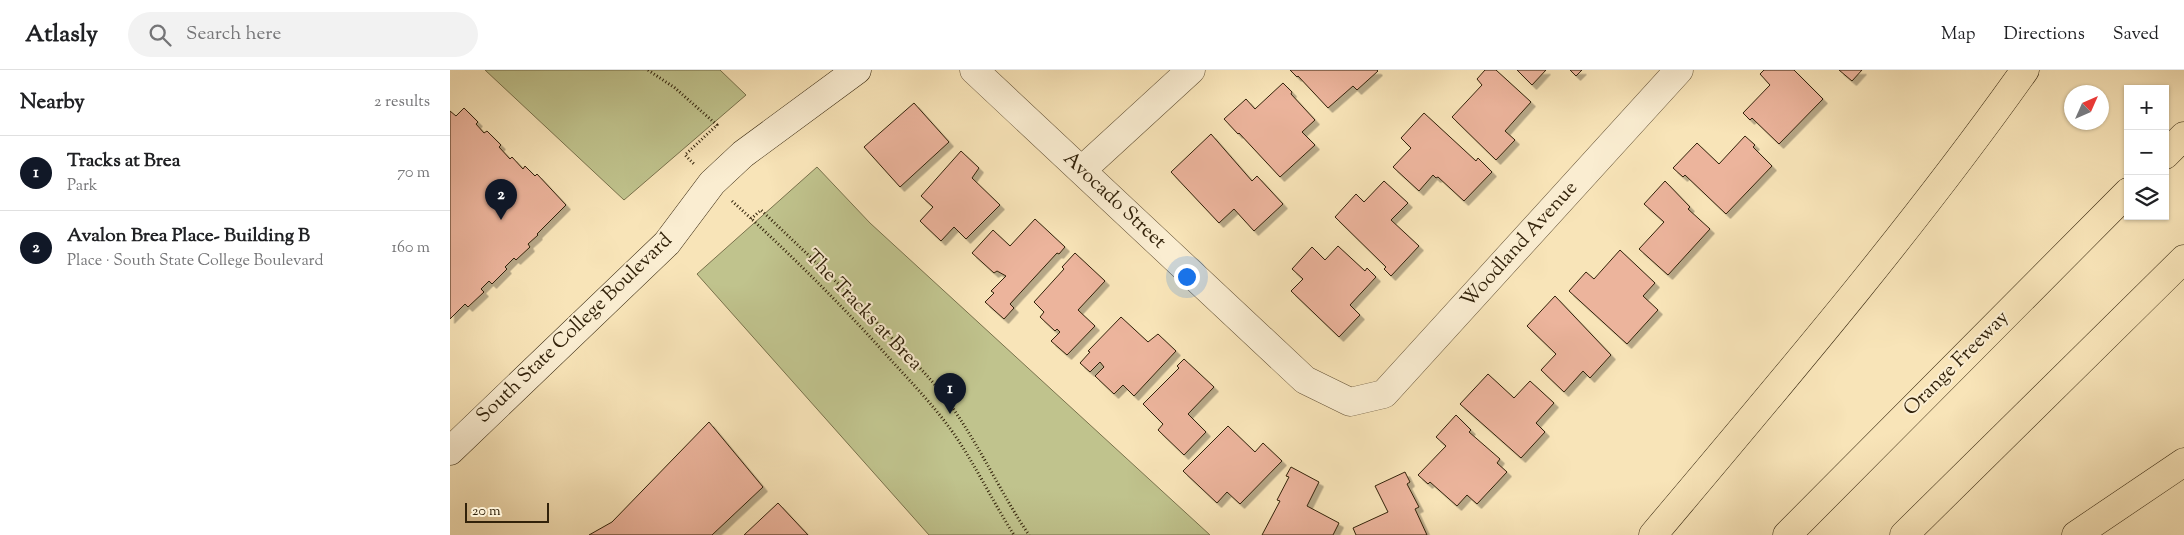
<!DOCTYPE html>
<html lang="en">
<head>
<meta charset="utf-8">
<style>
  :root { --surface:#fff; --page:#f2f2f2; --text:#202124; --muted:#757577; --line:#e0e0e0; --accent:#111827 }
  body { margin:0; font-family:"Sorts Mill Goudy",serif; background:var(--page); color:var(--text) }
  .controls { position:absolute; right:15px; top:15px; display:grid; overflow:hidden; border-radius:0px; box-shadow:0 1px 4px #0004 }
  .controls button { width:45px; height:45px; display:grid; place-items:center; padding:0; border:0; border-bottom:1px solid var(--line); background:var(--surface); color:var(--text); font:25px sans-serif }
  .compass { position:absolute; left:1614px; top:15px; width:45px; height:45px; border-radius:50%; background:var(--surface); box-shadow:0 1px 4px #0004; rotate:45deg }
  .scale { position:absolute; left:15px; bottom:12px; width:84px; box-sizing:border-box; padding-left:5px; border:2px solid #32220a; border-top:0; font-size:14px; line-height:18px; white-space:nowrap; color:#32220a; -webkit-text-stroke:4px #faedd1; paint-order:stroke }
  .you { position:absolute; left:736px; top:206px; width:18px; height:18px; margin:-12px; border:4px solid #fff; border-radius:50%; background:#1a73e8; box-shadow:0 0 0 8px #1a73e833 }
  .badge { display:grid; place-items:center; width:32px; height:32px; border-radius:50%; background:var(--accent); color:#fff; font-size:16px; font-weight:700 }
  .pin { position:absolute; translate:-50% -41px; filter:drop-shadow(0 1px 2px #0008) }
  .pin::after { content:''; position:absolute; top:26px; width:18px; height:15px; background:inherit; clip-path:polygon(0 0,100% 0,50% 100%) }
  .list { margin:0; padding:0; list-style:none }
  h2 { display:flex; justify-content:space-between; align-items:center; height:65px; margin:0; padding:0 20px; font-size:21px }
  h2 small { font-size:16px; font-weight:400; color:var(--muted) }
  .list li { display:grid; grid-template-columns:32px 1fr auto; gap:15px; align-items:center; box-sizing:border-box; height:75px; padding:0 20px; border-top:1px solid var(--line) }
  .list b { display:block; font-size:19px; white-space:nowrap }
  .list p { margin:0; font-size:16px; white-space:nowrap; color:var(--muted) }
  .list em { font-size:16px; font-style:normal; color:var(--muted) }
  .icon { flex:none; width:28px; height:28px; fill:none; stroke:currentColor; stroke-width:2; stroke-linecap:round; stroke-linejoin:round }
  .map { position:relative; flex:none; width:1734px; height:465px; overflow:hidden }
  header { display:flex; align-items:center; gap:30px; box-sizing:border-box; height:70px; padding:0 25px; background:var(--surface); border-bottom:1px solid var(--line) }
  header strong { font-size:24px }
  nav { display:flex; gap:28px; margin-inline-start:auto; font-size:18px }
  .search { width:350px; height:45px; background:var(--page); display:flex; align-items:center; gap:12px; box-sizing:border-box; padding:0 18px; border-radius:28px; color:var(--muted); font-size:19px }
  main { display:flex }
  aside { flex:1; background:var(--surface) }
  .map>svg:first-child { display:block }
  .green { fill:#c0c38d; stroke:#79724c }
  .building { fill:#ecb49c; stroke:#32220a; filter:url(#shadow) }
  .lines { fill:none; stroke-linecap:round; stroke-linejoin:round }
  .minor-casing { stroke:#645236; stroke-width:29 }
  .secondary-casing { stroke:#32220a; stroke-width:29 }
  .motorway-casing { stroke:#32220a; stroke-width:29 }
  .path { stroke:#32220a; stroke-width:3; stroke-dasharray:1 2.5; stroke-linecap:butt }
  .minor { stroke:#faedd1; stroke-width:28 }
  .secondary { stroke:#faedd1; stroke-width:28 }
  .motorway { stroke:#f8e4b8; stroke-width:28 }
  .labels { text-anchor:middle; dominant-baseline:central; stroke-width:4; stroke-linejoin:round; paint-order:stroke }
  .street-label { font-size:20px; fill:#32220a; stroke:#faedd1 }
</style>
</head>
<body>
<header>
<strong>Atlasly</strong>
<div class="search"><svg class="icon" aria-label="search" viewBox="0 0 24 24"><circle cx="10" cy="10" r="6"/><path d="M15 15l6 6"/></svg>Search here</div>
<nav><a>Map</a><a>Directions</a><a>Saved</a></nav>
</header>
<main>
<aside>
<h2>Nearby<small>2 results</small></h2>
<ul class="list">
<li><span class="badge">1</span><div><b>Tracks at Brea</b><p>Park</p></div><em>70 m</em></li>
<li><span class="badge">2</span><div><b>Avalon Brea Place- Building B</b><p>Place · South State College Boulevard</p></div><em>160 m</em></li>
</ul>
</aside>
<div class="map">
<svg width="1734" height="465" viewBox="0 0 1734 465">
  <defs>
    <filter id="shadow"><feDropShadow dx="4.5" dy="4.5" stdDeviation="0" flood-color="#0004"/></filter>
  </defs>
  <rect width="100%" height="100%" fill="#f8e4b8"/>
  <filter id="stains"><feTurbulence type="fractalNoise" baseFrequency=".004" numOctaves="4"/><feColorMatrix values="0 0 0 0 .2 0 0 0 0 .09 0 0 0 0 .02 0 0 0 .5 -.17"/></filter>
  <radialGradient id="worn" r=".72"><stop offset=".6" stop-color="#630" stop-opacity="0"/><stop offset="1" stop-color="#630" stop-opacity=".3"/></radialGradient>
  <g class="green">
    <polygon points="35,0 270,0 296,25 174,130"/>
    <polygon points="367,97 420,153 760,465 479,465 247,204"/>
  </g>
  <g class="building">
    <polygon points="840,0 927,0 928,1 907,20 903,16 878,38 848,6 847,7"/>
    <polygon points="1035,0 1046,0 1081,32 1055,61 1065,70 1046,90 1002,47 1032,15 1027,9"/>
    <polygon points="1067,0 1096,0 1082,15"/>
    <polygon points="1120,0 1132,0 1126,6"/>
    <polygon points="1314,0 1344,0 1373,29 1329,74 1302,48 1300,50 1293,43 1320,15 1310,4"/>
    <polygon points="1389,0 1412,0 1402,11"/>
    <polygon points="833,13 842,22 841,24 865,50 852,62 865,75 830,107 789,63 788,64 774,49 796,29 805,39"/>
    <polygon points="464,33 499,72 450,117 414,77"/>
    <polygon points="14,38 28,52 26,54 34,63 37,61 51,75 49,77 60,89 62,87 73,99 75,96 85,106 87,104 116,135 87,164 88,165 78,174 80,177 66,190 64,188 55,197 57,199 42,214 39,211 31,219 34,222 18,237 15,234 0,249 0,41 6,46"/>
    <polygon points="974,43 1026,91 1028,88 1042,102 1014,131 988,107 986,108 983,105 969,121 943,97 961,78 951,68"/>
    <polygon points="761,64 802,111 807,106 833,134 804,161 784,139 769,153 721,102"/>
    <polygon points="1295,66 1305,75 1303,77 1322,96 1276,144 1235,105 1233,107 1223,98 1247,73 1269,94"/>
    <polygon points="511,81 529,98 522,108 550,135 516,169 504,157 491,171 470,151 483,137 471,126"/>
    <polygon points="934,111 958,133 941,150 969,176 941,206 934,199 936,197 885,147 906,124 914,132"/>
    <polygon points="1215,111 1240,137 1238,139 1260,159 1218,205 1189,179 1214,152 1194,134"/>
    <polygon points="585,149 615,177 609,184 607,183 560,234 564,238 554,249 535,232 544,223 541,221 556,206 547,201 544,203 522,183 543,160 560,176"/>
    <polygon points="888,176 915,201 917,198 926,207 900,235 910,245 889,267 841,221 853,209 842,199 862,177 875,190"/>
    <polygon points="1170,180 1205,213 1193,226 1208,240 1177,274 1119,221 1136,202 1144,209"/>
    <polygon points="625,183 655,211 628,240 645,256 617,285 601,271 610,262 607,259 605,261 590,247 594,242 584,232 614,199 612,197"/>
    <polygon points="1105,226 1161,285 1140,308 1133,301 1114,322 1091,300 1106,284 1077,256"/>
    <polygon points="671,247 698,272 708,264 726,281 684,326 673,315 664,324 645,306 654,297 650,292 640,302 630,293 640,282 638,281"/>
    <polygon points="734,289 764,317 738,344 756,362 734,385 708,360 713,354 693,334 729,298 727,296"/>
    <polygon points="1038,304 1064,328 1080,311 1104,333 1086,353 1095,362 1071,388 1010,334"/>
    <polygon points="1006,345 1021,360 1019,362 1050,389 1047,393 1057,402 1027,434 1017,425 1007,436 980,412 978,414 968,405 996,376 986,367"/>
    <polygon points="259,352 313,417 262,465 139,465 162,452"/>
    <polygon points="778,356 805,382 813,373 832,391 790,434 777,422 767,433 733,401"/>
    <polygon points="841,397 869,412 857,436 889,453 883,465 812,465 830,431 827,430 839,407 836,406"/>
    <polygon points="955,402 960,412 957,414 969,437 965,439 977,465 906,465 903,458 938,442 925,416"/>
    <polygon points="328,433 358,465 294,465"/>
  </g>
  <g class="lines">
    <defs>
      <g id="minor">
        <polyline points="524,0 855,310 900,332 934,324 1229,0"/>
        <polyline points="632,100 741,0"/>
      </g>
      <polyline id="secondary" points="0,381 217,173 262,113 293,84 407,0"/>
      <g id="motorway">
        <polyline points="1715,85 1734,66"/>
        <path d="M1203 465C1331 313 1460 162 1575 0"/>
        <polyline points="1337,465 1678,122"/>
        <polyline points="1454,465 1734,189"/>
        <polyline points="1626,465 1734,392"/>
      </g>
    </defs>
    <use href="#minor" class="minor-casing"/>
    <use href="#secondary" class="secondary-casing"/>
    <use href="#motorway" class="motorway-casing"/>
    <g class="path">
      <polyline points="198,0 225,18 267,55 235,85 244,94"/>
      <path d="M282 131C337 181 391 234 440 289 462 313 485 337 504 364 526 396 543 432 564 465"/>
      <path d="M301 149 311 140C359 186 407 230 451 278 468 296 485 313 499 333 529 374 550 422 579 465"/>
    </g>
    <use href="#minor" class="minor"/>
    <use href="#secondary" class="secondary"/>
    <use href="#motorway" class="motorway"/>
  </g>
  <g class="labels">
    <g class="street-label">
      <text transform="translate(664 131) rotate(43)">Avocado Street</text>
      <text transform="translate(1070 175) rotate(-48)">Woodland Avenue</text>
      <text transform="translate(413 241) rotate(46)">The Tracks at Brea</text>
      <text transform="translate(125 259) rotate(-44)">South State College Boulevard</text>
      <text transform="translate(1507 294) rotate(-45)">Orange Freeway</text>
    </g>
  </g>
  <rect width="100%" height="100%" filter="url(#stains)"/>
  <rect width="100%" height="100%" fill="url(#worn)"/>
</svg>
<div class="controls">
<button>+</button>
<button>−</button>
<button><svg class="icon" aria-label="layers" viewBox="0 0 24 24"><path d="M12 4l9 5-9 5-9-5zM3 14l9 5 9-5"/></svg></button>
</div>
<svg class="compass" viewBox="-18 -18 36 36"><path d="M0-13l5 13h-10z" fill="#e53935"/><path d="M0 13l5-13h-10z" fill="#757577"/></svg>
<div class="scale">20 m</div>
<div class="you"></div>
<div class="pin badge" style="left:500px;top:344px">1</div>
<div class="pin badge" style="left:51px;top:150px">2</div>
</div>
</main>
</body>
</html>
